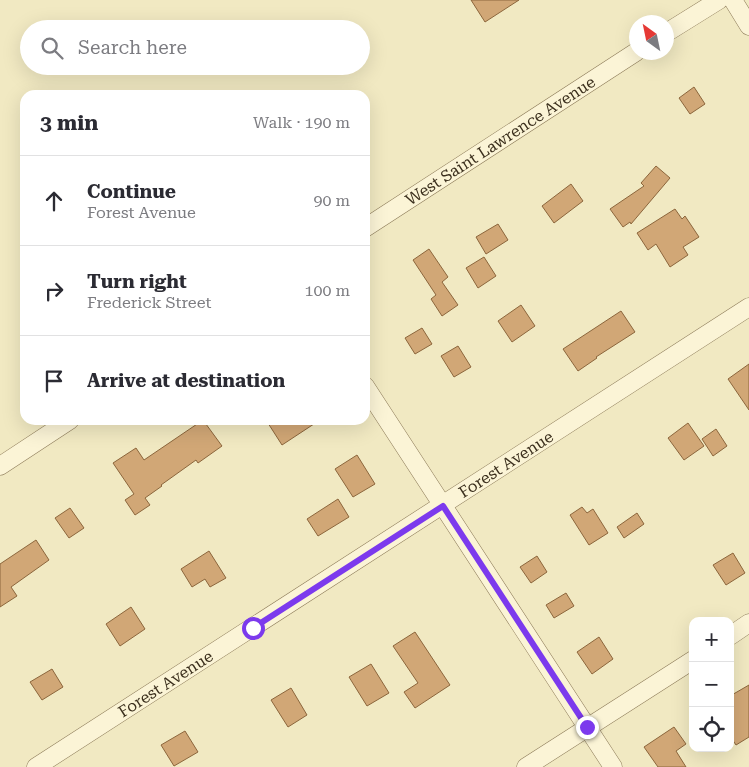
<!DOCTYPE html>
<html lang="en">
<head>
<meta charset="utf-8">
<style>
  :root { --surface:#fff; --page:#f2f2f3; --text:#2b2b33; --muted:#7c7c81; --line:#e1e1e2 }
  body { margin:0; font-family:"Roboto Serif",serif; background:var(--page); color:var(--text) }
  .controls { position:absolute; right:15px; bottom:15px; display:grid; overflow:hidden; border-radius:10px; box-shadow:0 5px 20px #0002 }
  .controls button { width:45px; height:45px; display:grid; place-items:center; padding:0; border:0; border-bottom:1px solid var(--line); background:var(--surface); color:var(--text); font:25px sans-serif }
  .compass { position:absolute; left:629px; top:15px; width:45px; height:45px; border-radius:50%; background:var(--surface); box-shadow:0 5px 20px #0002; rotate:327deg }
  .stop { position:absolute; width:15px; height:15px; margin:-11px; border:4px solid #7c3aed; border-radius:50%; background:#fff }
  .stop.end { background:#7c3aed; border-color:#fff; box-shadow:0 1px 5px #0008 }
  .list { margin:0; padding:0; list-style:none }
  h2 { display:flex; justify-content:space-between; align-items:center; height:65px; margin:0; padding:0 20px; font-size:21px }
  h2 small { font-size:16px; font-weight:400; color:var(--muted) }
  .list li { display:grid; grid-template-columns:32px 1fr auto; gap:15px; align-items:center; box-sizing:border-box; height:90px; padding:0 20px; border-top:1px solid var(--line) }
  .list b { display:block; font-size:19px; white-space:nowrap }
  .list p { margin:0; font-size:16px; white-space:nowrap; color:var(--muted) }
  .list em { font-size:16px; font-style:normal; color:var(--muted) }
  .icon { flex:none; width:28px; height:28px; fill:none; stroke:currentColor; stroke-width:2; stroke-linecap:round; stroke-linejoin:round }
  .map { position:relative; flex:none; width:749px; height:767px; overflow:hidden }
  .search { position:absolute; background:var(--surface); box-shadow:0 5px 20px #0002; left:20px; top:20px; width:350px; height:55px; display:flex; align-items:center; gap:12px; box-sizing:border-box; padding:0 18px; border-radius:28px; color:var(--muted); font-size:19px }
  .panel { position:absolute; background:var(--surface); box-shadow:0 5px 20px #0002; left:20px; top:90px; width:350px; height:335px; border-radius:15px }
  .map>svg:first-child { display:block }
  .building { fill:#d1a776; stroke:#8c663c }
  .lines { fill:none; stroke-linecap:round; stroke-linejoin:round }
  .minor-casing { stroke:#8c7a58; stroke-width:19 }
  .minor { stroke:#fbf4d6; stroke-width:18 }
  .route { stroke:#7c3aed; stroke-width:6 }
  .labels { text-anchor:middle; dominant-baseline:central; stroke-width:4.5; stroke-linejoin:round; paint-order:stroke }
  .street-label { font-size:16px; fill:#3b2f1d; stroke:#f7f1d2 }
</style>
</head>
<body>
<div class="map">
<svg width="749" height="767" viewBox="0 0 749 767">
  <rect width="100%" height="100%" fill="#f1e9c2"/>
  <g class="building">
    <polygon points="471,0 519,0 485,22"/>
    <polygon points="694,87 705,104 690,114 679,98"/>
    <polygon points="656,166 670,178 631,224 630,222 623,227 610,209 644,186 641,183"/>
    <polygon points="571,184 583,201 554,223 542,206"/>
    <polygon points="675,209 682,219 685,216 699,237 683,247 688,255 670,267 656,244 648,250 637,233"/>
    <polygon points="498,224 508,240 486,254 476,237"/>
    <polygon points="429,249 448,277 442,282 458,305 442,316 431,299 436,295 413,260"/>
    <polygon points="484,257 496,276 478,288 466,268"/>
    <polygon points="521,305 535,326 512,342 498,321"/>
    <polygon points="621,311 635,332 596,357 597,358 578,371 563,349"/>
    <polygon points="422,328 432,344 415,354 405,338"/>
    <polygon points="458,346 471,367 454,377 441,356"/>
    <polygon points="749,364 749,410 728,379"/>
    <polygon points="203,420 222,446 198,463 196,460 161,485 162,486 145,498 150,505 135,515 125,500 134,494 113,463 136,448 144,460"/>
    <polygon points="266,420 320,420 282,445"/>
    <polygon points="688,423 704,446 684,460 668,438"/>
    <polygon points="716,429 727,446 713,456 702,439"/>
    <polygon points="357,455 375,484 353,497 335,469"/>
    <polygon points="338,499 349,517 318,536 307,519"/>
    <polygon points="582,507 587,513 593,509 608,533 589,545 570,515"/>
    <polygon points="70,508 84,528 69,538 55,518"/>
    <polygon points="637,513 644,524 624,538 617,527"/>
    <polygon points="36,540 49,560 11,587 17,596 0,607 0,564"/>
    <polygon points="209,551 226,578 210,587 205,579 192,587 181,569"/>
    <polygon points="733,553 745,573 726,585 713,565"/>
    <polygon points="537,556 547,572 531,583 520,567"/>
    <polygon points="566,593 574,606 554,618 546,605"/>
    <polygon points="131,607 145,629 120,646 106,624"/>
    <polygon points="415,632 450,685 415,708 404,692 418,683 393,646"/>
    <polygon points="599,637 613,659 592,674 577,652"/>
    <polygon points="371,664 389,693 367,706 349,677"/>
    <polygon points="52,669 63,687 42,700 30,682"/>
    <polygon points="749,685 749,737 736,745 730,736 730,696"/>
    <polygon points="291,688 307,715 288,727 271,700"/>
    <polygon points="674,727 686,744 676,751 686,767 658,767 644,747"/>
    <polygon points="185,731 198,752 174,766 161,745"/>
  </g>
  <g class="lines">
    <defs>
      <g id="minor">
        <polyline points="733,0 749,26"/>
        <polyline points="666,33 719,0"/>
        <path id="s1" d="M365 228 636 52"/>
        <polyline points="365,386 613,767"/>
        <polyline points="0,466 70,420"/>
        <polyline points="730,636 749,623"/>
        <path id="s2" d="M36 767 749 307"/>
        <polyline points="526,767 693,660"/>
      </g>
    </defs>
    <use href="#minor" class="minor-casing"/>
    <use href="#minor" class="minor"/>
  </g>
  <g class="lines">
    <polyline class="route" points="253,628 443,506 587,727"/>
  </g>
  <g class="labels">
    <g class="street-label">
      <text stroke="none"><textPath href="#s1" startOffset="161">West Saint Lawrence Avenue</textPath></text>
      <text stroke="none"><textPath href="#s2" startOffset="559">Forest Avenue</textPath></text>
      <text stroke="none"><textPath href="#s2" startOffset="154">Forest Avenue</textPath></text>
    </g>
  </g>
</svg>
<div class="controls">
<button>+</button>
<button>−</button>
<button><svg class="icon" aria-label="locate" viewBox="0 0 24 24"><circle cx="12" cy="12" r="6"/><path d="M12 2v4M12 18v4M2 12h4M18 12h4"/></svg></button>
</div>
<svg class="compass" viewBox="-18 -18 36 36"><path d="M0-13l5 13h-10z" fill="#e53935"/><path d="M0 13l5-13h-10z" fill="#7c7c81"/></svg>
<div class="stop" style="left:253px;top:628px"></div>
<div class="stop end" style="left:587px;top:727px"></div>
<div class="search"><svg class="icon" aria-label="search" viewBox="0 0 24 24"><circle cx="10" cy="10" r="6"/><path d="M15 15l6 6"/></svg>Search here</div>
<section class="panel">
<h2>3 min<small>Walk · 190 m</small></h2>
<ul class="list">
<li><svg class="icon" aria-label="ahead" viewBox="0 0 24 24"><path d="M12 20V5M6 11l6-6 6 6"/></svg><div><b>Continue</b><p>Forest Avenue</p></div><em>90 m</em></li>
<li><svg class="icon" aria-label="right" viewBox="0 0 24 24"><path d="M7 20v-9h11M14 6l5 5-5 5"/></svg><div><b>Turn right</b><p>Frederick Street</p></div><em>100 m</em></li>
<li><svg class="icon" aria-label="arrive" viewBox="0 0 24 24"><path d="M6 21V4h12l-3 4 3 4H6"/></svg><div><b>Arrive at destination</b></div></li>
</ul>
</section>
</div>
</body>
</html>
